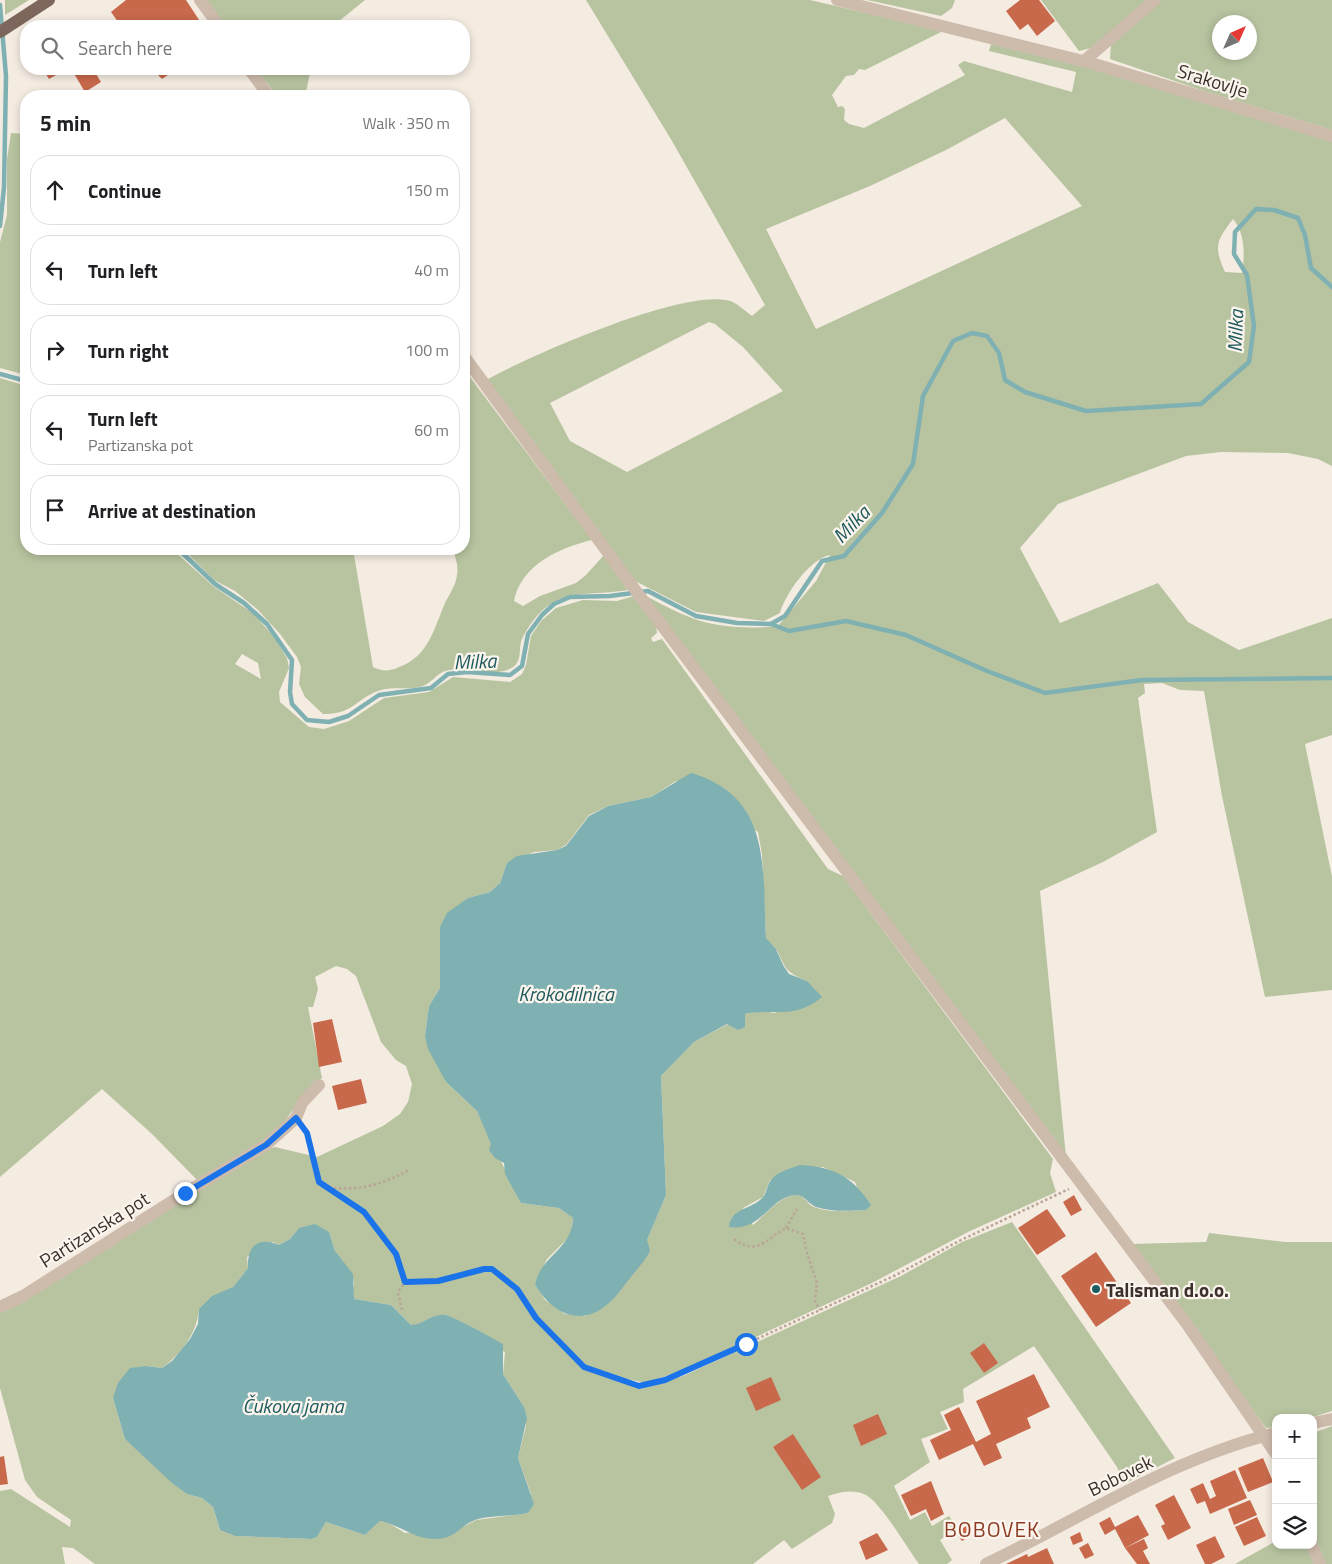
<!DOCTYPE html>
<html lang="en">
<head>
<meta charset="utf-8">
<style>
  :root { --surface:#fff; --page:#f6f6f6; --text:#202124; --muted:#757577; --line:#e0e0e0 }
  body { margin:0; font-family:"Titillium Web",sans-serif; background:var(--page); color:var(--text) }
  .controls { position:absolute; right:15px; bottom:15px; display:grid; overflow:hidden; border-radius:10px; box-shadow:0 2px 8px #0003 }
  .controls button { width:45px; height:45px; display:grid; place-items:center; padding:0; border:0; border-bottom:1px solid var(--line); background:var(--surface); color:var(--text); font:25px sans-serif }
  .compass { position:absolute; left:1212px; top:15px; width:45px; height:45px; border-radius:50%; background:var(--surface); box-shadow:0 2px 8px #0003; rotate:45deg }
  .stop { position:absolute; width:15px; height:15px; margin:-11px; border:4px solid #1a73e8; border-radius:50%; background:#fff }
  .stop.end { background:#1a73e8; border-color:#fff; box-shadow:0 1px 5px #0008 }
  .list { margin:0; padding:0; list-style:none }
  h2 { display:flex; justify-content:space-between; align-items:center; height:65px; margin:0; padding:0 20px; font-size:21px }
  h2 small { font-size:16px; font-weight:400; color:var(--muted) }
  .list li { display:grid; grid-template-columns:32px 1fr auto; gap:15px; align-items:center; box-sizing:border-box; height:70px; margin:0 10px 10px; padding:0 10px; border:1px solid var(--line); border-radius:20px }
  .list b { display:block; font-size:19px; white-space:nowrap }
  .list p { margin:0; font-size:16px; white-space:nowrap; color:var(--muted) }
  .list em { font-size:16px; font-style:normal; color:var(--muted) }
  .icon { flex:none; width:28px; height:28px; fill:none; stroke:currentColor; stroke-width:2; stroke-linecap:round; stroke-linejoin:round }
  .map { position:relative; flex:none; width:1332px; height:1564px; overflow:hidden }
  .search { position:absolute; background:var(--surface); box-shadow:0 2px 8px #0003; left:20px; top:20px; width:450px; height:55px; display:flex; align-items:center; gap:12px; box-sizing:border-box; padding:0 18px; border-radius:20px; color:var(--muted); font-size:19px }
  .panel { position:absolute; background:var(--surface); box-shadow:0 2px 8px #0003; left:20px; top:90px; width:450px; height:465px; border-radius:20px }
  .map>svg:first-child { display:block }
  .green { fill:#b8c4a0; fill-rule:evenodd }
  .water { fill:#7fb0b2 }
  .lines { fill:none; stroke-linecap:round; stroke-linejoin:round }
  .stream { stroke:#7fb0b2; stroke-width:4.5 }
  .building { fill:#c8694b }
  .path { stroke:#b9a596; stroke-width:2.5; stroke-dasharray:2.5 2.5; stroke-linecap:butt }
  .minor { stroke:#cdbbac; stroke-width:12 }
  .major { stroke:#7d675c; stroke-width:12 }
  .route { stroke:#1a73e8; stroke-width:6 }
  .poi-dot { fill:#1f5a5e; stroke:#fbf5ee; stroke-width:2 }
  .labels { text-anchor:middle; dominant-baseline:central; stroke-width:4.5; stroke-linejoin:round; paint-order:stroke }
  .street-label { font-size:19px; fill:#3b302b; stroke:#fbf5ee }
  .poi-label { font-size:19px; font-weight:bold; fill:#3b302b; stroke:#fbf5ee; text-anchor:start }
  .water-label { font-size:20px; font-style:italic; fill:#1f5a5e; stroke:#fbf5ee }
  .quarter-label { font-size:21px; letter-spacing:1px; fill:#8c3b22; stroke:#fbf5ee }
</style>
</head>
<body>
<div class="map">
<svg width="1332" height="1564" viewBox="0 0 1332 1564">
  <rect width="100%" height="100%" fill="#f4ebe1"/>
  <g class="green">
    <polygon points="5,0 29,0 5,15"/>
    <polygon points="205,0 365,0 333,26 224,26"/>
    <path d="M586 0H810L943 31 865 70 859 69 854 75 846 76 832 95 838 107 842 106 845 109 844 120 849 124 864 128 965 75 958 65 964 61 1072 92 1076 72 989 51 991 44 1088 67 1332 141V466L1318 459 1288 453 1221 452 1186 456 1058 504 1020 548 1060 623 1158 583 1188 622 1239 650 1332 618V735L1305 744 1332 877V990L1265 997 1222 796 1204 691 1180 690 1162 683 1144 684 1145 693 1138 698 1157 832 1103 862 1040 891 1066 1157 646 596C661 604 676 612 692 618 718 628 751 629 778 626L816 581 830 555C810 559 785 594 780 613L764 621 696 612 633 580 486 380C529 356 685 287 730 301 737 303 745 311 752 316L765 305 672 141ZM1005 118 1082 206 816 329 766 229 870 186 946 150ZM1233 219C1245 232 1245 256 1242 273L1225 272C1213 246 1217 240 1233 219ZM709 322 715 324 743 347 783 391 627 472 570 441 550 403Z"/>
    <polygon points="867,0 955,0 952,8 941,16"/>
    <polygon points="1041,0 1149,0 1091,48 1079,51"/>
    <path d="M1161 0H1332V130L1204 91 1110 59 1111 44ZM1220 22H1250V52H1220Z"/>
    <polygon points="256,69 311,69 305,96 277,96"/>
    <polygon points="11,133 26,134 26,375 0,368 0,242 7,215 7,159"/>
    <path d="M464 369 592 540C559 548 521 565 514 601L523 606 540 596 576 583 586 575 604 555 628 590C578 598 551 584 522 639 518 648 523 660 513 667 493 680 467 664 445 671 436 674 430 685 420 687 407 690 390 686 378 691 356 699 352 715 323 714L305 697 299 684 301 667 297 657 280 634 258 610 235 591 214 580 183 549H353L373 667C382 672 391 671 399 667 428 657 434 629 445 603 449 595 456 585 457 575 459 566 455 558 453 549H464Z"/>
    <path d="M0 378 26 386V549H172L213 586 254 614 274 637 287 658 289 668 279 692 280 702 309 727 324 729 349 721 384 698 429 692 453 677 510 682 522 674 526 665 531 636 541 621 556 608 583 600 617 601 634 596 656 625 657 633 651 638 653 642 662 639 828 869 843 876 1053 1159 1050 1173 1056 1192 968 1232 872 1283 689 1368 646 1383 627 1379 624 1383 641 1389 683 1376 901 1276 962 1242 1012 1222 1175 1458 1124 1484 1117 1467 1034 1346 963 1389 964 1402 940 1412 948 1429 921 1439 930 1462 894 1486 910 1520 925 1512 932 1526 949 1516 957 1528 940 1540 952 1560 947 1564H919C908 1549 881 1503 866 1495 853 1489 841 1492 828 1496L835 1514 832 1523 792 1549 784 1540 753 1564H95L73 1548 62 1547 65 1564H0V1491L11 1489 70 1527 71 1520 37 1497 25 1480 0 1388V1310L266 1150 275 1147 317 1157 383 1126 400 1114 408 1102 412 1084 406 1066 396 1060 381 1042 356 976 347 969 336 966 315 977 318 989 313 1007H308L322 1078C299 1091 291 1120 271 1136 249 1154 222 1167 198 1181L152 1134 102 1089 0 1177ZM242 654 258 663 261 679 235 664ZM676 781 758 832 762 854 766 938C769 943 774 946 777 950 786 970 786 972 807 981L775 1013 762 1011 745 1014 738 1030 728 1024 694 1042 661 1076 666 1195 633 1273 611 1301 585 1316 565 1314 545 1300 535 1284 547 1259 570 1236 573 1218 559 1208 521 1203 477 1111 446 1082 425 1036 429 1006 440 988V927L468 898 490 892 500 883 507 863 534 852 557 850 566 845 589 815 608 806 651 797ZM823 1167 855 1182 866 1210C851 1211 829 1213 814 1207 807 1204 804 1194 795 1195 779 1197 765 1215 753 1225L743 1208 763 1197 770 1180ZM299 1228 329 1232 335 1251 354 1282 352 1297 354 1299 391 1305 411 1325H419L434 1317 505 1352 503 1374 524 1407 526 1426 518 1458 531 1494 528 1513 476 1520 465 1526 405 1533 387 1522 380 1521 365 1535 326 1522 317 1537 312 1539 235 1536 220 1530 213 1507 202 1498 187 1494 125 1439 113 1398 146 1366 162 1368C182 1353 197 1333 199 1309L233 1287 248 1268 247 1257 273 1242 279 1245 290 1239Z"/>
    <polygon points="1209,1233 1285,1242 1332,1242 1332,1411 1310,1418 1276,1418 1276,1427 1266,1428 1131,1244 1206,1242"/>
    <polygon points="1332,1426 1332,1564 1325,1564 1313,1535 1313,1433"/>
    <polygon points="1276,1541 1276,1545 1306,1545 1314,1564 1235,1564"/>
  </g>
  <g class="water">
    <path d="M691 773C773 797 762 869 766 938L776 949 783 965 789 974 807 981 822 997C793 1020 777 1008 745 1014V1027L738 1030 727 1024 694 1042 661 1076 666 1195 647 1240 650 1251C645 1261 637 1269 630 1278 621 1290 611 1304 598 1311 572 1325 547 1307 535 1284 543 1253 571 1251 573 1218L559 1208 521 1203 505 1174 504 1163 495 1158 489 1150 491 1144 477 1111 446 1082 428 1049 425 1036 429 1006 440 988V927L447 913 468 898 490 892 500 883 507 863 517 856 557 850 566 846 589 816 608 806 651 797Z"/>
    <path d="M800 1165C834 1167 852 1176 871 1205L866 1210C850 1211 831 1212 816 1207 808 1204 805 1195 796 1195 769 1197 762 1232 729 1227 731 1207 752 1210 763 1197 766 1194 767 1187 769 1183 775 1172 789 1169 800 1165Z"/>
    <path d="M315 1224 329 1232 335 1251 353 1274 354 1299 391 1305 411 1325C423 1325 433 1313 445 1315 455 1317 492 1338 503 1344V1374L524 1407 527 1418 518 1458 534 1504 528 1513C514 1516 486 1516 475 1520 458 1527 456 1539 434 1539 414 1539 398 1524 380 1521L365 1535 326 1522 317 1537 312 1539 235 1536 220 1530 213 1507 202 1498 187 1494 172 1483 125 1439 113 1398 118 1383 130 1368 146 1366 162 1368 172 1361 190 1339 198 1324 199 1309 212 1296 233 1287 248 1268C247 1246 258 1236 279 1245L290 1239 299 1228Z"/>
  </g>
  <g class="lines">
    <g class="stream">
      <polyline points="0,5 6,76 4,187 0,226"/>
      <polyline points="0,374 26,381"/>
      <polyline points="178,549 215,584 244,603 267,624 292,660 290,692 292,704 307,720 329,722 348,716 379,695 431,688 448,674 467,672 510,675 522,666 528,634 542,615 554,604 570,597 610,596 648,591 696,616 737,623 771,624 785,616 822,561 844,556 882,513 913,464 923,396 953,341 972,333 987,336 999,353 1005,380 1025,392 1086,411 1201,404 1249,362 1254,326 1247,275 1234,254 1235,232 1256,209 1274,210 1298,218 1305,235 1311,268 1332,287"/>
      <polyline points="771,624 789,631 846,621 906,635 987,671 1045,693 1142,680 1332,678"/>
    </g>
  </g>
  <g class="building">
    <polygon points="126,0 186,0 203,26 121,26 111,12"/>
    <polygon points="1020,0 1039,0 1055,21 1037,36 1028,24 1020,30 1006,11"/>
    <polygon points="43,69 64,69 65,70 49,79"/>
    <polygon points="78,69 93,69 101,82 85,92 73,72"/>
    <polygon points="152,69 177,69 162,79"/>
    <polygon points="332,1019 342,1062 319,1067 313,1023"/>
    <polygon points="361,1079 367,1103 338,1110 332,1086"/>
    <polygon points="1074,1195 1082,1210 1071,1216 1063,1202"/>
    <polygon points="1047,1209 1066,1236 1037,1255 1018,1228"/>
    <polygon points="1096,1252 1131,1303 1096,1327 1061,1276"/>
    <polygon points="984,1343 998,1363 984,1373 970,1353"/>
    <polygon points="1034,1374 1050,1407 1027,1418 1031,1428 996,1444 1002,1458 984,1466 973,1444 939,1460 930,1440 951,1430 944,1415 959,1407 976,1442 991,1434 976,1401"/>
    <polygon points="771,1377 781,1400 756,1411 746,1388"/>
    <polygon points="878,1414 887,1434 861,1446 853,1425"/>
    <polygon points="793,1434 821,1477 802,1490 773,1447"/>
    <polygon points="4,1456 8,1484 0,1485 0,1457"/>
    <polygon points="1263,1458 1273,1482 1248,1492 1238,1468"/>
    <polygon points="1235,1470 1247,1498 1210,1514 1205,1501 1197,1504 1190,1489 1203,1483 1210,1499 1216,1496 1210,1481"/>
    <polygon points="931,1481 944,1514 931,1521 926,1509 911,1516 901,1495"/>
    <polygon points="1174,1495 1191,1528 1168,1540 1161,1526 1165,1524 1155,1505"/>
    <polygon points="1250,1500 1257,1515 1234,1525 1228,1509"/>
    <polygon points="1138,1515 1149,1535 1125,1548 1115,1529 1105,1535 1099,1523 1110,1517 1115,1527"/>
    <polygon points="1257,1517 1266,1536 1244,1546 1235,1527"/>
    <polygon points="966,1526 972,1535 962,1541 956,1533"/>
    <polygon points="1080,1532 1083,1541 1073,1545 1070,1537"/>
    <polygon points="877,1533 888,1550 866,1560 859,1542"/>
    <polygon points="1215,1536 1225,1557 1211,1564 1205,1564 1196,1545"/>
    <polygon points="1144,1539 1148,1548 1143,1551 1150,1564 1137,1564 1125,1548"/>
    <polygon points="1088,1543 1094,1555 1085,1559 1079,1548"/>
    <polygon points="1047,1548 1054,1564 1006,1564 1027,1554 1028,1557"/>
  </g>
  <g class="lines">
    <g class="path">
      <path d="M303 1127 307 1133 315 1170 319 1182 325 1188C361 1190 377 1187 409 1170"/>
      <polyline points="326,1188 364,1212 396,1254 405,1282"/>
      <polyline points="786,1228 797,1209"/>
      <path d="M734 1239C757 1256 765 1240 786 1228L803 1234 807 1253 817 1283 815 1302 820 1310"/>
      <polyline points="402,1310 398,1292 405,1282 438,1281 484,1269 492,1269 517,1289 536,1318 584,1367 639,1386 665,1380 685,1372 896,1275 959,1241 1069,1189"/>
    </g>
    <g class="minor">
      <polyline points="200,0 219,26"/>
      <polyline points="837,0 1091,63 1332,136"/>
      <polyline points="1084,61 1155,0"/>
      <polyline points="249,69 269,96"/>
      <polyline points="464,356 630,583 1189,1327 1276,1454"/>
      <polyline points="0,1307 23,1296 185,1193 266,1145 296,1118 302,1103 319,1085"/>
      <polyline points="1313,1423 1332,1419"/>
      <polyline points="1312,1545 1320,1564"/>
      <path d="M986 1564C1082 1518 1172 1458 1276 1433"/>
    </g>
    <polyline class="major" points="0,32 49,0"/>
  </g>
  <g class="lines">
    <polyline class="route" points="185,1193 266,1145 296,1118 307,1133 319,1182 364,1212 396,1254 405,1282 438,1281 484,1269 492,1269 517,1289 536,1318 584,1367 639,1386 665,1380 746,1344"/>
  </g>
  <circle class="poi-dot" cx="1096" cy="1289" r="5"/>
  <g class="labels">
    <g class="street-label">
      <text transform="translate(1213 80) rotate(17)">Srakovlje</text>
      <text transform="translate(94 1229) rotate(-32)">Partizanska pot</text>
      <text transform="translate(1120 1475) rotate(-26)">Bobovek</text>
    </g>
    <g class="poi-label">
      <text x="1106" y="1289">Talisman d.o.o.</text>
    </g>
    <g class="water-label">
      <text transform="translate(1235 331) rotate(-88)">Milka</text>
      <text transform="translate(851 524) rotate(-46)">Milka</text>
      <text transform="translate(475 661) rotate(-2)">Milka</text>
      <text x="566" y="993">Krokodilnica</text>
      <text x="293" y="1405">Čukova jama</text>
    </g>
    <g class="quarter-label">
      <text x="992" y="1529">BOBOVEK</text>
    </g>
  </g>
</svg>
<div class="controls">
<button>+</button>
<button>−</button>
<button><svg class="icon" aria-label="layers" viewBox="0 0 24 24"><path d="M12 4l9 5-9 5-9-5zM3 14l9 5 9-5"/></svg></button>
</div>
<svg class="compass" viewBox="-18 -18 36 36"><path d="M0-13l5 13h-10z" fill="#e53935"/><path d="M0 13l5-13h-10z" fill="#757577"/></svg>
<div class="stop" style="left:746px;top:1344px"></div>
<div class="stop end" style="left:185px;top:1193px"></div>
<div class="search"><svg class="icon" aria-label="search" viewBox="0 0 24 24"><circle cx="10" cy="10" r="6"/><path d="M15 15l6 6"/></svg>Search here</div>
<section class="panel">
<h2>5 min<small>Walk · 350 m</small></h2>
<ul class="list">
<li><svg class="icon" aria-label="ahead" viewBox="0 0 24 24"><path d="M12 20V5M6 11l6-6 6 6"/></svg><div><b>Continue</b></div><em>150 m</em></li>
<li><svg class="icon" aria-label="left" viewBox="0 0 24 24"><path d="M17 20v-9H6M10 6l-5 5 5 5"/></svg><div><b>Turn left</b></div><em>40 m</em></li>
<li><svg class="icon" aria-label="right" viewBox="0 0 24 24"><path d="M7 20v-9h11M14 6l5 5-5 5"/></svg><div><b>Turn right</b></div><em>100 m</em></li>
<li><svg class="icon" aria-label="left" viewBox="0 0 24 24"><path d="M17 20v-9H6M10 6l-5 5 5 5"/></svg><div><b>Turn left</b><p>Partizanska pot</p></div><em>60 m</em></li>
<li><svg class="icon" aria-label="arrive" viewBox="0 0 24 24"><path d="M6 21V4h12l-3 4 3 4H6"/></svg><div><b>Arrive at destination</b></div></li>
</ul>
</section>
</div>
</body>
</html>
